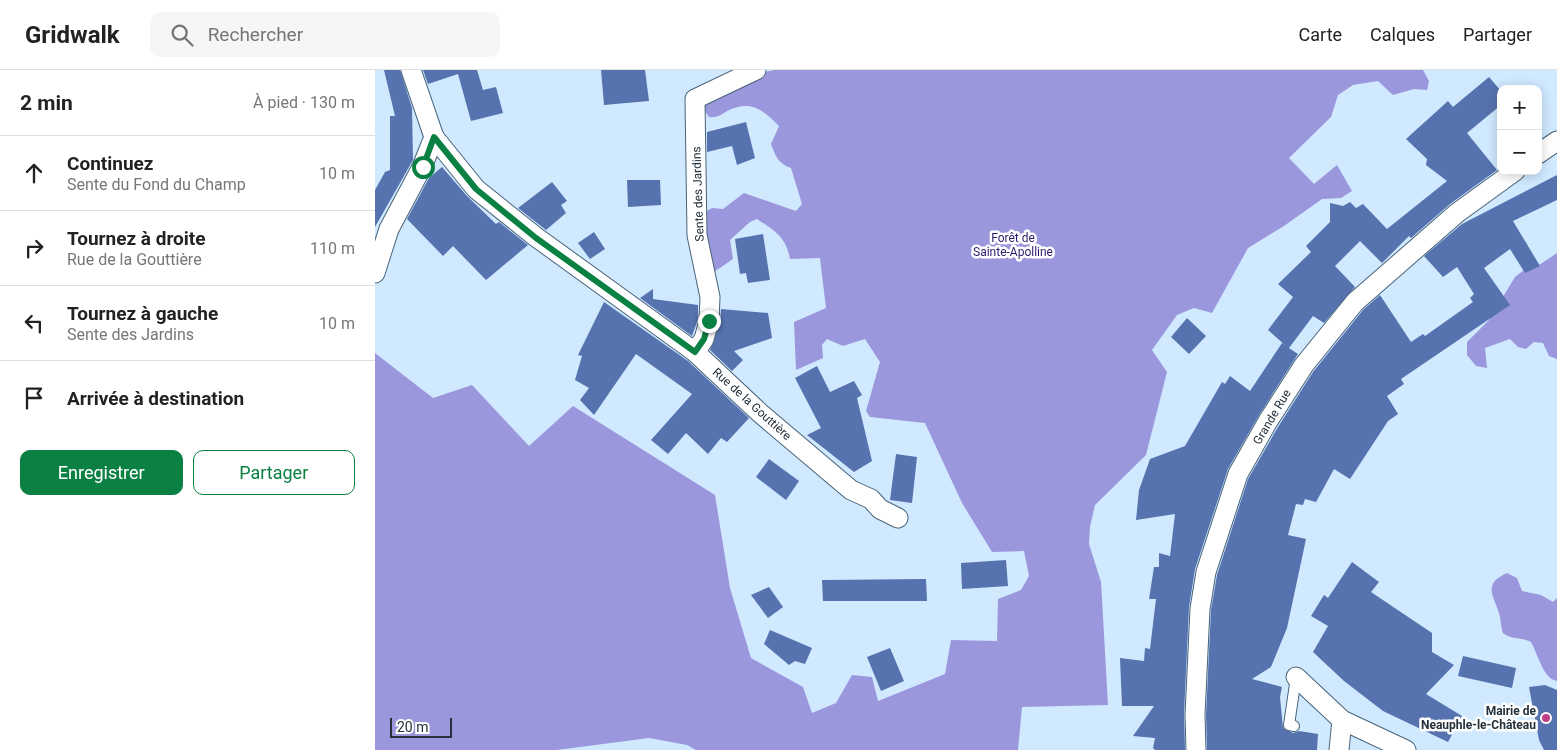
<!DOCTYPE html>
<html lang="fr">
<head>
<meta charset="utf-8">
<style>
  :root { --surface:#fff; --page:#f6f6f6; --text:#222; --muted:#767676; --line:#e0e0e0; --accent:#0b8043 }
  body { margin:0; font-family:Roboto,sans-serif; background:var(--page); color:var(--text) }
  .controls { position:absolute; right:15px; top:15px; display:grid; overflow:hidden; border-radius:10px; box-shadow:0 2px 12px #0003 }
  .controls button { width:45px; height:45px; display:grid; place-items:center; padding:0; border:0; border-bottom:1px solid var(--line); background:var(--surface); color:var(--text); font:25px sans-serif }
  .scale { position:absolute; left:15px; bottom:12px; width:62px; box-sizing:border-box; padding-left:5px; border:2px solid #24303a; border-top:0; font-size:14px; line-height:18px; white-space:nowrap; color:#24303a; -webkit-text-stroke:4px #fff; paint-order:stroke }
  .stop { position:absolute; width:15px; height:15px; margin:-11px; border:4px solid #0b8043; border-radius:50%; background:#fff }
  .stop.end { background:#0b8043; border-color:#fff; box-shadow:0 1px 5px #0008 }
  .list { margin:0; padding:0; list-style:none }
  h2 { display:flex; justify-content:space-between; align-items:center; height:65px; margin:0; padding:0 20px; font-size:21px }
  h2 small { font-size:16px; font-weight:400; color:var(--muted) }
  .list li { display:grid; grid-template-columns:32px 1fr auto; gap:15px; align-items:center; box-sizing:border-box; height:75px; padding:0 20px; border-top:1px solid var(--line) }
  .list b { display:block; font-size:19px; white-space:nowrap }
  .list p { margin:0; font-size:16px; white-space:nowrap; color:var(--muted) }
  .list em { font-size:16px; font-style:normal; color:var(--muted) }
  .actions { display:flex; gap:10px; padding:15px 20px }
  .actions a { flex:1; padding:11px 0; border:1px solid var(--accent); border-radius:10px; text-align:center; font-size:18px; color:var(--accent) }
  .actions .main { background:var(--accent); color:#fff }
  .icon { flex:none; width:28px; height:28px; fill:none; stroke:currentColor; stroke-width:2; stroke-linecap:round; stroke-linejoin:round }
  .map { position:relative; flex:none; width:1182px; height:680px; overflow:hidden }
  header { display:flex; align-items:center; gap:30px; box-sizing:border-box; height:70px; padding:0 25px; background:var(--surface); border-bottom:1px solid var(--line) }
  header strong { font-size:24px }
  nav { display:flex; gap:28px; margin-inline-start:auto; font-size:18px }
  .search { width:350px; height:45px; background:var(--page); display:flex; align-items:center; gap:12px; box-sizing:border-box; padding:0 18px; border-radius:10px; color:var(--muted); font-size:19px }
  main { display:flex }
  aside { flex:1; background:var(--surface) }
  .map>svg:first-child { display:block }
  .forest { fill:#9b97dd }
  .building { fill:#5672af }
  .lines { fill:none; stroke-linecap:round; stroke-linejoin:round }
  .service-casing { stroke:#476379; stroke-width:12 }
  .minor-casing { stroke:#476379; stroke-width:21 }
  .service { stroke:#fff; stroke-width:10 }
  .minor { stroke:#fff; stroke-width:19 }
  .route { stroke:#0b8043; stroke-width:6 }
  .poi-dot { fill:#bf3d86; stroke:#fff; stroke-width:2 }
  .labels { text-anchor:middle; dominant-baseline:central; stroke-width:5; stroke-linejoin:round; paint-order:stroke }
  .street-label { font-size:12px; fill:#24303a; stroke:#fff }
  .park-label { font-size:12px; fill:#2d1a6b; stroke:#fff }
  .poi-label { font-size:12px; font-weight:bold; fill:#24303a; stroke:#fff; text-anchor:end }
</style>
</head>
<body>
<header>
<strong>Gridwalk</strong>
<div class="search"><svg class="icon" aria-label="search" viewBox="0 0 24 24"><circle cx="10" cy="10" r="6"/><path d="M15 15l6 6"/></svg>Rechercher</div>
<nav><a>Carte</a><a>Calques</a><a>Partager</a></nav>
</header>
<main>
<aside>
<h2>2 min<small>À pied · 130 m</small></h2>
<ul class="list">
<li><svg class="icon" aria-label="ahead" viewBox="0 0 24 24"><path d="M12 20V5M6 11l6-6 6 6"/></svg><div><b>Continuez</b><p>Sente du Fond du Champ</p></div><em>10 m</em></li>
<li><svg class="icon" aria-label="right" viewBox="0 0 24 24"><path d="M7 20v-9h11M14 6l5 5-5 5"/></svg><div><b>Tournez à droite</b><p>Rue de la Gouttière</p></div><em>110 m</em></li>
<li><svg class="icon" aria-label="left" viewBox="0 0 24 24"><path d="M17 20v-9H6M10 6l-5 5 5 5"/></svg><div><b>Tournez à gauche</b><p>Sente des Jardins</p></div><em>10 m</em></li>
<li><svg class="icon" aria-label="arrive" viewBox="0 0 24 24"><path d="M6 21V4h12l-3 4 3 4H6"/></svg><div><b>Arrivée à destination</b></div></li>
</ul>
<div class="actions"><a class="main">Enregistrer</a><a>Partager</a></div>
</aside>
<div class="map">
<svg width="1182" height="680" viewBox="0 0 1182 680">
  <rect width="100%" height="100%" fill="#d0e9ff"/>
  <g class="forest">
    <path d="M399 0H1048L1054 11 1052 20 1039 19 1018 25 1003 11 978 15 963 25 956 47 914 88 939 114 962 95 977 121 966 128 947 129 909 156 873 178 837 243 819 238 802 245 777 280 792 302 771 385 720 435 715 457 714 474 726 512 733 635 647 637 643 680H321L312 675 274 668 182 680H0V283L58 328 97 315 154 376 198 336 340 425 355 518 376 588 428 617 437 643 461 633 477 605 497 607 503 631 570 604 576 570 622 571 623 529 646 520 654 506 649 481 617 482 587 433 550 353 495 347 491 341 505 292 490 269 468 276 452 269 447 275 448 288 421 300 419 252 451 238 445 188 415 189C411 167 400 161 382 149L375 152 355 170 358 189 336 204 328 143 337 138 348 139 369 123 421 141 427 134 416 98C403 94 400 85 396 74L404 56C388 40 376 29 352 41 346 45 341 48 334 47L326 36 390 2Z"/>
    <polygon points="1182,183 1182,289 1174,286 1168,273 1159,272 1151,279 1143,277 1135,269 1110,278 1112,298 1101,296 1092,285 1092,272 1114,250 1140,207 1149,200 1161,197"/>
    <path d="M1132 503 1142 508 1147 521 1166 525 1178 532 1182 528V611C1168 609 1163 584 1156 572 1146 567 1137 570 1128 563 1126 558 1126 552 1125 547 1121 528 1105 515 1132 503Z"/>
  </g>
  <g class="building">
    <polygon points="9,0 25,0 37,38 38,90 0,157 0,120 10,102 15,100 15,46 20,46"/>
    <polygon points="48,0 102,0 108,20 121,17 128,43 96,51 83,4 53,14"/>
    <polygon points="226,0 270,0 274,31 229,35"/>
    <polygon points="1114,7 1126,21 1126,35 1092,63 1122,100 1075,134 1036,168 1034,166 1007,193 985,171 960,196 980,217 949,253 938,246 914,278 923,284 884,345 853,399 820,499 814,537 809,644 810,680 780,680 778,678 780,668 758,666 779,636 747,636 745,588 769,591 770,578 775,579 781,529 774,529 779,497 784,497 784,483 795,486 800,444 761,450 764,420 775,389 810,376 847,312 850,314 855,306 875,321 907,273 911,276 893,260 918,227 903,214 936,182 931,176 955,152 955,133 968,136 975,132 981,138 988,134 1012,159 1072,111 1051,95 1052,89 1031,69 1073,31 1078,37"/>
    <polygon points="371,52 380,88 362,95 357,76 332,82 332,62"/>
    <polygon points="67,97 92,126 121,154 124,152 153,175 111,210 78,176 68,186 32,149 54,108"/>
    <polygon points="1182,105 1182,130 1138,151 1165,196 1150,203 1135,179 1109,198 1135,235 1026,309 1029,314 1012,326 1023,344 1013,351 975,409 959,399 941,432 930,429 928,435 921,434 913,465 931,469 912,558 896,597 877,609 907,617 905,627 908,658 918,663 924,661 943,664 942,680 832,680 831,645 836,540 842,505 873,409 903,357 938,302 988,240 1005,225 1036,272 1048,264 1050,266 1098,232 1095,228 1099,224 1082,197 1068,207 1049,186 1087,154"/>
    <polygon points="252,110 285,110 286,135 253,137"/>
    <polygon points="177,112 192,131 186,135 191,143 171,160 143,138"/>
    <polygon points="219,162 230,179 215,189 203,173"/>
    <polygon points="388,164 395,210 373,213 371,203 365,204 360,169"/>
    <polygon points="278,219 278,229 323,235 323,249 317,266 265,228"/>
    <polygon points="229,232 313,291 374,348 352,372 346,368 333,384 311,363 293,384 276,370 317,324 261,284 219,345 205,330 214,318 200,310 207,286 203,285"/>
    <polygon points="346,239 393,243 397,268 359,281 368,290 357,301 335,280 345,254"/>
    <polygon points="812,248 831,266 814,284 796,267"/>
    <polygon points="442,296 455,322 479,311 487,325 482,328 497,391 479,402 432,365 446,358 420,308"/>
    <polygon points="521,384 542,387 537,433 515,430"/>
    <polygon points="394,389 424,411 411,430 381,407"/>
    <polygon points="631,490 633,516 587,519 586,493"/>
    <polygon points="977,492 1004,512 996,522 1057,563 1057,582 1079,595 1051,624 1087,646 1073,672 1008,641 969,611 938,582 953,556 936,546 949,525 953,528"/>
    <polygon points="551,509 552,531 448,531 447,510"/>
    <polygon points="394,517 408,537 393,548 376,525"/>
    <polygon points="395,560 437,578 430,594 420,591 414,595 389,574"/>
    <polygon points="515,578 529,611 506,621 492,587"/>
    <polygon points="1088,586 1141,598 1137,618 1083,606"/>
    <polygon points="1170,615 1182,620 1182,680 1169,680 1164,670 1154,617"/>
  </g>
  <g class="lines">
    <defs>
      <polyline id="service" points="919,656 914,655 921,607"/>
      <g id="minor">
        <polyline points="36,0 59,67 101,119 161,167 320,282 385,343 476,420 496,429 505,439 523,448"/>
        <polyline points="1163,84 1182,71"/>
        <polyline points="0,203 14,159 47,97 59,67"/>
        <polyline points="320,282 329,269 334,251 335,227 322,165 320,29 381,0"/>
        <polyline points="921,607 967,650 1031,680"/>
        <polyline points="821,680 820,645 825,539 831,502 863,404 893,351 929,295 980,232 1082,143 1140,101"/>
        <polyline points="964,680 967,650"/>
      </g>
    </defs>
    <use href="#service" class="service-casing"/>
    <use href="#minor" class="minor-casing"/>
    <use href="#service" class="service"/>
    <use href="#minor" class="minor"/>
  </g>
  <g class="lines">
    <polyline class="route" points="48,97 59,67 101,119 161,168 320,282 329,269 334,251"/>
  </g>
  <circle class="poi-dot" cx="1171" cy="648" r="5"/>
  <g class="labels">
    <g class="street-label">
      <text transform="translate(323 124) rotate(-92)">Sente des Jardins</text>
      <text transform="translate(377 334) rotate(42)">Rue de la Gouttière</text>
      <text transform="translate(897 347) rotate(-59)">Grande Rue</text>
    </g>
    <g class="park-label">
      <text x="638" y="168">Forêt de<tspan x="638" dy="14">Sainte-Apolline</tspan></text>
    </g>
    <g class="poi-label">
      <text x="1161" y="641">Mairie de<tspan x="1161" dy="14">Neauphle-le-Château</tspan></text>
    </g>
  </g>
</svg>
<div class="controls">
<button>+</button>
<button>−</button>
</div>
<div class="scale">20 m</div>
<div class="stop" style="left:48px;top:97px"></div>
<div class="stop end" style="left:334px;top:251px"></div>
</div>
</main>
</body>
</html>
